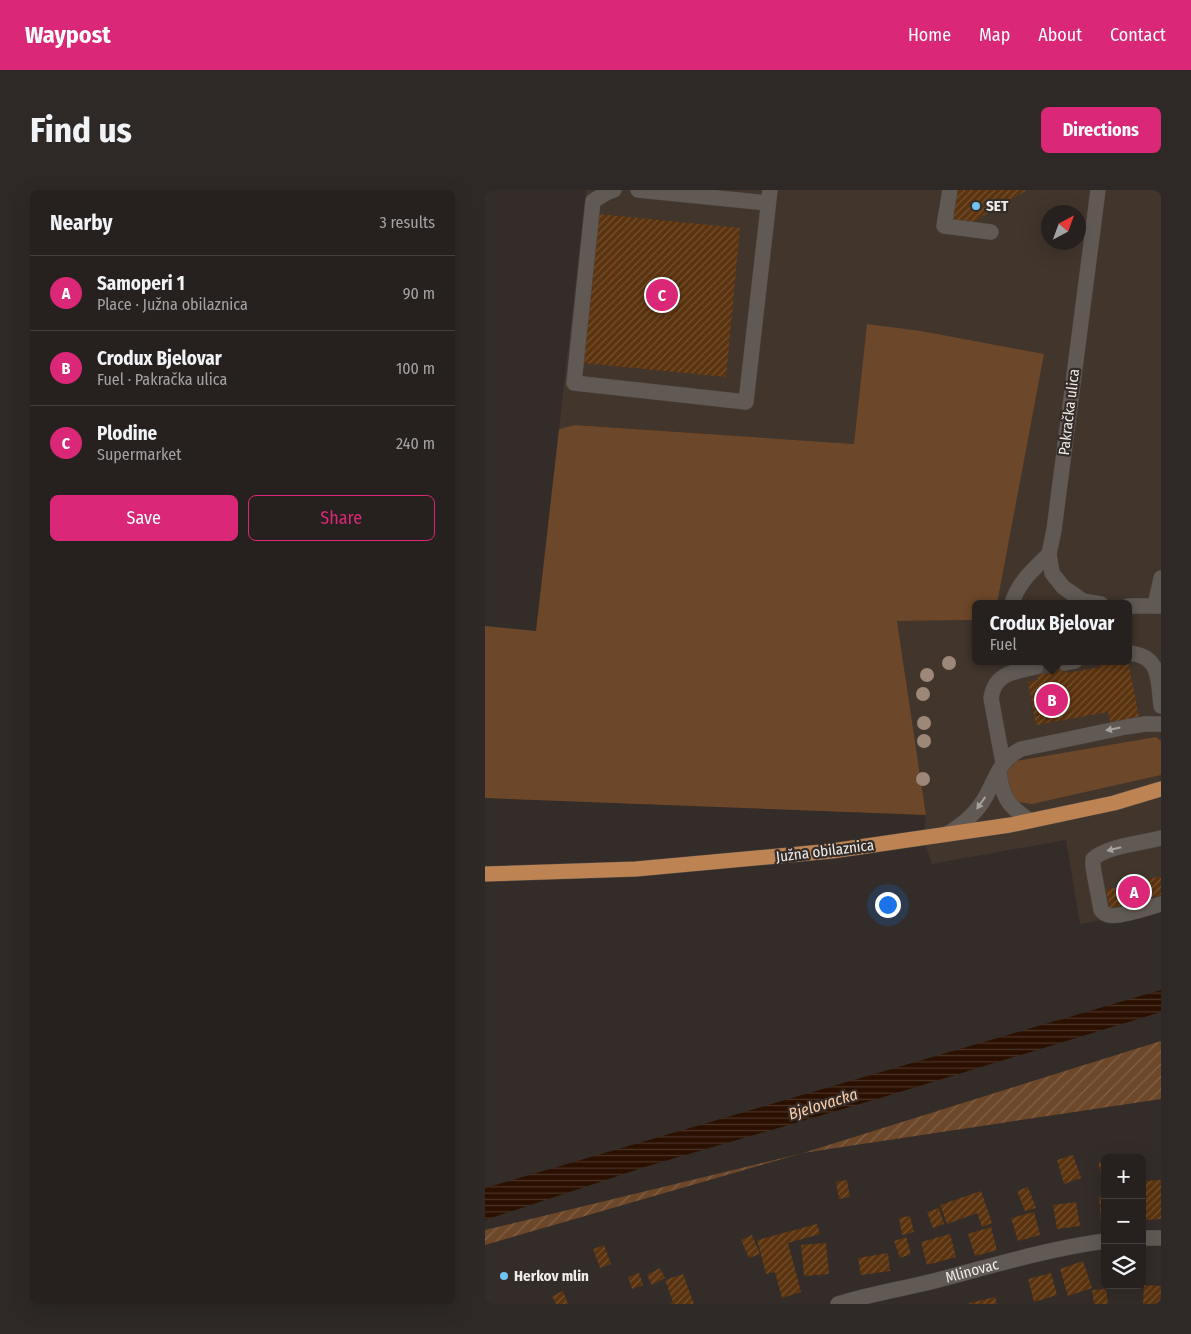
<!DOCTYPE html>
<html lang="en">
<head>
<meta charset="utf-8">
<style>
  :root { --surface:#26211e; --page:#2e2927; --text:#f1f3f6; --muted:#a4a3a4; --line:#423e3c; --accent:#db2777 }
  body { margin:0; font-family:"Fira Sans Condensed",sans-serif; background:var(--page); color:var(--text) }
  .controls { position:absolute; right:15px; bottom:15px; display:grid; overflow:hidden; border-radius:8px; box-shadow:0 5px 20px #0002 }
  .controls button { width:45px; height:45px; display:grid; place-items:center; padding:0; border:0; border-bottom:1px solid var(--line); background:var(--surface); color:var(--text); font:25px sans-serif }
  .compass { position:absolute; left:556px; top:15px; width:45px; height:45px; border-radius:50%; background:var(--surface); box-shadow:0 5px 20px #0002; rotate:41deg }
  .you { position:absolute; left:402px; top:714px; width:18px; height:18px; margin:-12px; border:4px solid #fff; border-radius:50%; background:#1a73e8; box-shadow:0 0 0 8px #1a73e833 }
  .badge { display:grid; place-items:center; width:32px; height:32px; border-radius:50%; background:var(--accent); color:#fff; font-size:16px; font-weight:700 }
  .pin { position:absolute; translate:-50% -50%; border:2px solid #fff; box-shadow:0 1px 5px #0006 }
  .popup { position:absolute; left:487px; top:410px; width:160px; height:65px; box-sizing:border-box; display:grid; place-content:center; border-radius:8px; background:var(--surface); filter:drop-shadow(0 1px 4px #0005); font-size:16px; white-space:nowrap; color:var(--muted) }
  .popup b { font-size:19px; color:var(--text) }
  .popup::after { content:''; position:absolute; left:50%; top:100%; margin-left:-10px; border:10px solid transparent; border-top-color:var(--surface) }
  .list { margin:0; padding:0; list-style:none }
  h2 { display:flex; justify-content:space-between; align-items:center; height:65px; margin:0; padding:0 20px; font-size:21px }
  h2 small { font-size:16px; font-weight:400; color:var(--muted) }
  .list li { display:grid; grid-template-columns:32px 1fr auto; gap:15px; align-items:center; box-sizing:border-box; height:75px; padding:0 20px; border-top:1px solid var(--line) }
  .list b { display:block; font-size:19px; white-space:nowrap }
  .list p { margin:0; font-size:16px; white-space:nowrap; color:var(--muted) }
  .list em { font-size:16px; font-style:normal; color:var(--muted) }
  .actions { display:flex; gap:10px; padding:15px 20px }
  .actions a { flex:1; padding:11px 0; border:1px solid var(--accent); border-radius:8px; text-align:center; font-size:18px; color:var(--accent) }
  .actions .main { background:var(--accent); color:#fff }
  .icon { flex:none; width:28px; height:28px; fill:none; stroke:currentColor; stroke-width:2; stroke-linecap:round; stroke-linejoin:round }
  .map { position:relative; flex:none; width:676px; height:1114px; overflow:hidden; border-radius:8px }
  header { display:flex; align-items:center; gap:30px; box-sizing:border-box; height:70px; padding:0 25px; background:var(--accent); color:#fff }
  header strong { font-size:24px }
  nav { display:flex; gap:28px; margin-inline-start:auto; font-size:18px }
  .intro { display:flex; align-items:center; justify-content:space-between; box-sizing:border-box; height:120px; padding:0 30px }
  h1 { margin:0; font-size:35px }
  .button { padding:12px 22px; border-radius:8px; background:var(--accent); color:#fff; font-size:18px; font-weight:700 }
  main { display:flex; gap:30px; padding:0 30px }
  aside { flex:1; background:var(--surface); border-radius:8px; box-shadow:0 5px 20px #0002 }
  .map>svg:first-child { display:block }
  .built { fill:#41352c; fill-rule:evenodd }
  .grass { fill:#6d4729 }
  .garden { fill:url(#garden-furrows) }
  .water { fill:url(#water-rules) }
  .building { fill:url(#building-hatch) }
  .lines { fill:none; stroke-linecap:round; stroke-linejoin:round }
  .minor-tunnel { stroke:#4f4945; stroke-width:15; stroke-dasharray:15 8; stroke-linecap:butt }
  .minor-casing { stroke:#4e4844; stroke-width:16 }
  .major-casing { stroke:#4e4844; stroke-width:16 }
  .minor { stroke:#615a54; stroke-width:15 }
  .major { stroke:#be8353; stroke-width:15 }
  .tree { fill:#9d8778 }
  .oneway { fill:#a8a29e }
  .poi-dot { fill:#70c1f4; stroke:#332c28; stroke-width:2 }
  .labels { text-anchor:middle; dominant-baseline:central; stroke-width:4.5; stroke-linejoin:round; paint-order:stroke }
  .poi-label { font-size:15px; font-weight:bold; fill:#f0ebe8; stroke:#332c28; text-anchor:start }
  .street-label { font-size:15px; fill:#f0ebe8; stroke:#332c28 }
  .water-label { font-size:16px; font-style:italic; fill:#ffcda8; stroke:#332c28 }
</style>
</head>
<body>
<header>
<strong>Waypost</strong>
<nav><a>Home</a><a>Map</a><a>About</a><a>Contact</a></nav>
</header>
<div class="intro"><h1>Find us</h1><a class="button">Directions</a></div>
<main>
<aside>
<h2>Nearby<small>3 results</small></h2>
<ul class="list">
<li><span class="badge">A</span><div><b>Samoperi 1</b><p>Place · Južna obilaznica</p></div><em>90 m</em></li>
<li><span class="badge">B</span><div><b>Crodux Bjelovar</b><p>Fuel · Pakračka ulica</p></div><em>100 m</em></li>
<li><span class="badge">C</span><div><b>Plodine</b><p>Supermarket</p></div><em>240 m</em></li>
</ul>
<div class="actions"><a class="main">Save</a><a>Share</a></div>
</aside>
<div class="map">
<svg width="676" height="1114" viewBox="0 0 676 1114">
  <defs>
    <pattern id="garden-furrows" width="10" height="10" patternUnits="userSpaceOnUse" patternTransform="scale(1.25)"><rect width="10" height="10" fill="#6d4729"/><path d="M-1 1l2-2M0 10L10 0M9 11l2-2" fill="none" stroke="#826248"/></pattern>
    <pattern id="water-rules" width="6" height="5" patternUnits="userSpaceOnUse" patternTransform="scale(1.25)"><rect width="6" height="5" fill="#2b1000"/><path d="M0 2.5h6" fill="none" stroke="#4a3325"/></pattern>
    <pattern id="building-hatch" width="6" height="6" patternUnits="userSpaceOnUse" patternTransform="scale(1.25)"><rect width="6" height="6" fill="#5b330f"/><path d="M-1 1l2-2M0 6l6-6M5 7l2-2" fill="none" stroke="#735132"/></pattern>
  </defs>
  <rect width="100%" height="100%" fill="#332c28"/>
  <path class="built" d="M101 0H676V720L595 734 581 650 447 674 438 648 441 625 412 431 491 430V471H643V414H512L558 164 369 254 91 235 74 239ZM564 22H594V52H564Z"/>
  <g class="grass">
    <polygon points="382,134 436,141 559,164 512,414 491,414 491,430 412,431 441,625 0,608 0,436 51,441 74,239 90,235 369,254"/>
    <polygon points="671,547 676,551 676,585 547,614 533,612 525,607 521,583 531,571"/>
  </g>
  <polygon class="garden" points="676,851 676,909 318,963 0,1055 0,1040 318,963"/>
  <polygon class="water" points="676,800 676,822 392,909 163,976 0,1030 0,998"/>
  <g class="building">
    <polygon points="470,0 542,0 483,35 464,31"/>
    <polygon points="113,24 255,38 241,187 98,173"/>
    <polygon points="550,471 580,471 582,483 615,477 614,471 643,471 655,532 626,537 623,522 551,535 543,492 553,490"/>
    <polygon points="676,686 676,705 625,718 621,700"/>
    <polygon points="588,965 596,988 579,994 572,970"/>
    <polygon points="620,971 620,994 619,994 613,973"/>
    <polygon points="362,990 365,1007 354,1009 351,992"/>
    <polygon points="676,990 676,1029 659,1030 657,991"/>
    <polygon points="543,997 551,1018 540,1021 532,1001"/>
    <polygon points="496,1001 507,1033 497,1037 492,1023 462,1034 455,1015"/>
    <polygon points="620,1006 620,1030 616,1030 614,1007"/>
    <polygon points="591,1012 595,1036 572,1039 568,1015"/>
    <polygon points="454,1018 459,1034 448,1038 442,1022"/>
    <polygon points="549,1022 555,1045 533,1051 526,1028"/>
    <polygon points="425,1026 429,1042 417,1045 414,1028"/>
    <polygon points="332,1034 335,1044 303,1053 316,1102 297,1108 290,1082 281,1084 272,1050"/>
    <polygon points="506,1037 512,1060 490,1066 483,1044"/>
    <polygon points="465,1044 471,1067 442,1075 436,1052"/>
    <polygon points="267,1045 275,1064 264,1068 256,1050"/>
    <polygon points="421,1047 426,1064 415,1068 409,1051"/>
    <polygon points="341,1053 344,1084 319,1086 316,1055"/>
    <polygon points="119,1055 126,1074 115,1078 108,1059"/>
    <polygon points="403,1063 405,1081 376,1085 373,1068"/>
    <polygon points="598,1071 607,1098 583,1106 575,1079"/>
    <polygon points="175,1078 180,1088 167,1095 162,1085"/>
    <polygon points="154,1083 158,1095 147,1099 143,1087"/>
    <polygon points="566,1083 572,1105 549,1112 543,1089"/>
    <polygon points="198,1084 209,1114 184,1114 188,1112 180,1090"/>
    <polygon points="659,1095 676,1096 676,1114 658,1114"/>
    <polygon points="621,1099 623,1114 609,1114 607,1100"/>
    <polygon points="78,1101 83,1114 71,1114 67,1106"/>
    <polygon points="510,1107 512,1114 484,1114 484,1113"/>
  </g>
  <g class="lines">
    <polyline class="minor-tunnel" points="551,477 580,473"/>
    <defs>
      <g id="minor">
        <polyline points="129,0 121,3 108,11 89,193 261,212 285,0"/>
        <polyline points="153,0 283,13"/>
        <polyline points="465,0 459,36 506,42"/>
        <polyline points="613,0 569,340 564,364 567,383 578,397 598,411 616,414"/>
        <path d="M527 414C532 393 549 379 564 364"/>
        <polyline points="643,416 676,416"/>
        <polyline points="670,416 676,388"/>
        <path d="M643 463C676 465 673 490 676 516"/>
        <polyline points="580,473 590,471"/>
        <path d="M518 573 506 508C510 482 530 482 551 477"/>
        <path d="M514 581C517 607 523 616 544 630"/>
        <path d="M462 644C479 634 492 623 501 606 512 586 515 570 536 559L641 537 660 534H676"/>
        <path d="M676 648C657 653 622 656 608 669V677L616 720C619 723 619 724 623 725 632 728 665 717 676 714"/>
        <polyline points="657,1048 676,1048"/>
        <path id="s1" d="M353 1114C385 1104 417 1099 449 1091 506 1076 562 1059 620 1051"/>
      </g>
      <polyline id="major" points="0,684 151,679 347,661 525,635 629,613 676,599"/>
    </defs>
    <use href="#minor" class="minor-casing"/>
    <use href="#major" class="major-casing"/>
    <use href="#minor" class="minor"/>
    <use href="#major" class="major"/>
  </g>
  <g class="tree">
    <circle cx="464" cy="473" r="7"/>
    <circle cx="442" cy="485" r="7"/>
    <circle cx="438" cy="504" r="7"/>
    <circle cx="439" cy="533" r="7"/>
    <circle cx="439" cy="551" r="7"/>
    <circle cx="438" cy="589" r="7"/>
  </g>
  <defs><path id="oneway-solid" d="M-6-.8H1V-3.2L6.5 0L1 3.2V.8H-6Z" transform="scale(1.25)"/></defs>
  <g class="oneway">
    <use href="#oneway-solid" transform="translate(628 539) rotate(169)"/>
    <use href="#oneway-solid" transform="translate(496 613) rotate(125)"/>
    <use href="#oneway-solid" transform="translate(629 659) rotate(166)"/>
  </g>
  <g class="poi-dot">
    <circle cx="491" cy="16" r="5"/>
    <circle cx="19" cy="1086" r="5"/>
  </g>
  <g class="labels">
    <g class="poi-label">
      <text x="501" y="16">SET</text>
      <text x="29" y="1086">Herkov mlin</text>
    </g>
    <g class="street-label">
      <text transform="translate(584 222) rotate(-83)">Pakračka ulica</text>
      <text transform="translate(340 661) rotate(-7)">Južna obilaznica</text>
      <text stroke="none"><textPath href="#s1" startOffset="138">Mlinovac</textPath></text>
    </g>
    <g class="water-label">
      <text transform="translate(338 914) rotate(-17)">Bjelovacka</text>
    </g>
  </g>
</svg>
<div class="controls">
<button>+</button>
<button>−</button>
<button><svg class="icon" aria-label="layers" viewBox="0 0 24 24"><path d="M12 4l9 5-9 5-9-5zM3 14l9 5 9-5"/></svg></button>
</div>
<svg class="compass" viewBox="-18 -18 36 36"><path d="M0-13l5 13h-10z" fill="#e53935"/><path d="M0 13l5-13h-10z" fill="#a4a3a4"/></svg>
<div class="you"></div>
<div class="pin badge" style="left:649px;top:702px">A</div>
<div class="pin badge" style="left:567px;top:510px">B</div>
<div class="popup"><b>Crodux Bjelovar</b>Fuel</div>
<div class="pin badge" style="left:177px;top:105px">C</div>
</div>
</main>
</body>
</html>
